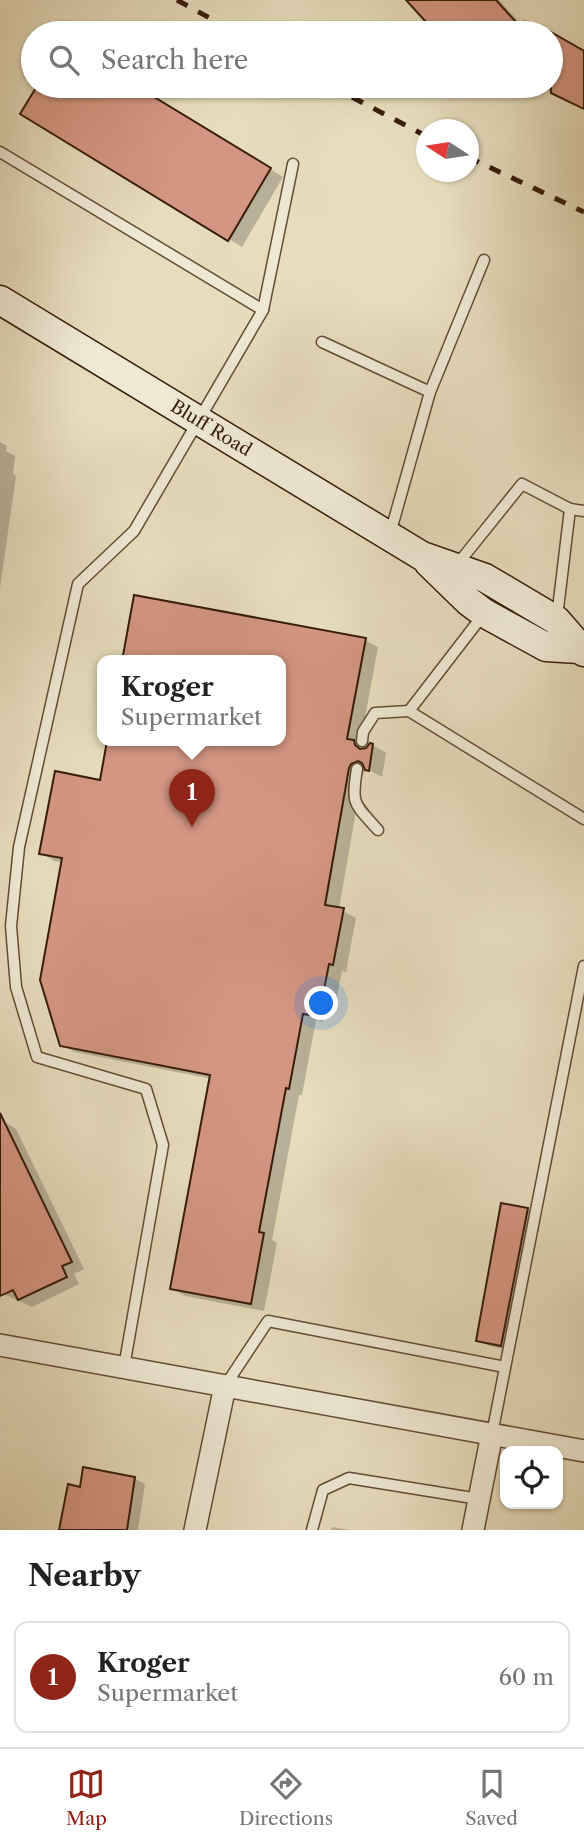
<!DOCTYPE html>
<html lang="en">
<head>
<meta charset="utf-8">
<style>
  :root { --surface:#fff; --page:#f2f2f2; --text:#222; --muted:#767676; --line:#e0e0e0; --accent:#8f2418 }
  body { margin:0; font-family:"Libre Caslon Text",serif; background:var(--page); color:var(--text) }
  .controls { position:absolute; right:21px; bottom:21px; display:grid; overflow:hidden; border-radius:14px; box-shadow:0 2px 5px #0004 }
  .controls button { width:63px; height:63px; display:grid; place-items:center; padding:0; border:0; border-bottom:2px solid var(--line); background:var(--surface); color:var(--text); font:35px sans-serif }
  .compass { position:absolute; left:416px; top:119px; width:63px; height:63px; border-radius:50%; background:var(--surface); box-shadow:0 2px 5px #0004; rotate:282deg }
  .you { position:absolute; left:322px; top:1004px; width:24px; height:24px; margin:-18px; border:5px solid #fff; border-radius:50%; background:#1a73e8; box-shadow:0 0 0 10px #1a73e833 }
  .badge { display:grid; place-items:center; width:46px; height:46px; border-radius:50%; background:var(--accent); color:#fff; font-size:23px; font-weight:700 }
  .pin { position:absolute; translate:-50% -58px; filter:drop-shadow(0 2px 4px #0008) }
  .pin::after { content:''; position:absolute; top:37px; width:24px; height:21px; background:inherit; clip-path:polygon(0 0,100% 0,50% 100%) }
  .popup { position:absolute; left:97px; top:655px; width:189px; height:91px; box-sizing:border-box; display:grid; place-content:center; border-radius:14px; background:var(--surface); filter:drop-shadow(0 2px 5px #0005); font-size:23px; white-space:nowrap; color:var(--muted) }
  .popup b { font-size:26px; color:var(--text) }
  .popup::after { content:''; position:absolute; left:50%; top:100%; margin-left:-14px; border:14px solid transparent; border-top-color:var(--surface) }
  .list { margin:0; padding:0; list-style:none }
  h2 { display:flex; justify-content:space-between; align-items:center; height:91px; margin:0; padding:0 28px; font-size:30px }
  h2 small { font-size:23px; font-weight:400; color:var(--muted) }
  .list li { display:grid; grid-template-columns:46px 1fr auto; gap:21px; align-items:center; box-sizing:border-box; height:112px; margin:0 14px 14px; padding:0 14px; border:2px solid var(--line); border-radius:14px }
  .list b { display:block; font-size:26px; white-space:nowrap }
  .list p { margin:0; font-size:23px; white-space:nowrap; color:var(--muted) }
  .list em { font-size:23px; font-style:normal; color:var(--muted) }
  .icon { flex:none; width:38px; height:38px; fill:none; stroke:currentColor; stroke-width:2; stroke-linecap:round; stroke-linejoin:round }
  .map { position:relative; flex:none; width:584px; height:1530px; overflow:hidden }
  .search { position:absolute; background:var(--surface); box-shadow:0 2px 5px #0004; left:21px; right:21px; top:21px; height:77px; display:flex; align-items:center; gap:18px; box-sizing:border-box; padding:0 24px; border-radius:38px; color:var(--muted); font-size:26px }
  .sheet { height:217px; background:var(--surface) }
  nav { display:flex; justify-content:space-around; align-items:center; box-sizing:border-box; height:98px; border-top:2px solid var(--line); background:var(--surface); font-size:19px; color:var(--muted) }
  nav a { display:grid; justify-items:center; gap:4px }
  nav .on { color:var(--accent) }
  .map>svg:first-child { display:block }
  .shadow { fill:#0003 }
  .building { fill:#d39682; stroke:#371c09; stroke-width:2 }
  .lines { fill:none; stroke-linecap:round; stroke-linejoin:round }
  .lane-casing { stroke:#634c36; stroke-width:13 }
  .street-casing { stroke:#634c36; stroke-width:24 }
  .secondary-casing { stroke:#371c09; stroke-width:31 }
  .lane { stroke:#efe9d4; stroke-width:10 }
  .street { stroke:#efe9d4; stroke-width:21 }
  .secondary { stroke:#efe9d4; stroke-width:28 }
  .rail { stroke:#371c09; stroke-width:5; stroke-dasharray:12 12; stroke-linecap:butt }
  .labels { text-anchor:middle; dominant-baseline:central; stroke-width:5; stroke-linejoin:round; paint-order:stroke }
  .street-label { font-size:18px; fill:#371c09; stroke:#efe9d4 }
</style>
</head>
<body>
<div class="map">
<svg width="584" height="1530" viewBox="0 0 584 1530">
  <rect width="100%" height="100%" fill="#e7ddbd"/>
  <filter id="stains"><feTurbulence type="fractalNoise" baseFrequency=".00286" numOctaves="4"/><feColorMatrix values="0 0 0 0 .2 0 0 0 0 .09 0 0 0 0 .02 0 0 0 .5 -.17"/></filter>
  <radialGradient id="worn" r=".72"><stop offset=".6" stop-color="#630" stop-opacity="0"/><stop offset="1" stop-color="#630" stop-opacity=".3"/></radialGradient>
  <g class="shadow">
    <polygon points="408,0 499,0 521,24 524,19 549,33 429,33 425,28 430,24"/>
    <polygon points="551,34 582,52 584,48 584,108 538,86 551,86"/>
    <polygon points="39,86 134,86 283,177 242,247 23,113"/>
    <polygon points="515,86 527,86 524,91"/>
    <polygon points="0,442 7,446 6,451 15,456 13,474 16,476 0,588"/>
    <polygon points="365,640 378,647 360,745 367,749 373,745 386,753 382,777 367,769 362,776 339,909 356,918 346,972 342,971 333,1016 324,1015 323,1022 316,1020 302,1095 299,1095 272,1240 277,1243 264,1311 185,1296 172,1288 212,1079 75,1052 61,1045 63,863 54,861 41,853 102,782 281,741"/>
    <polygon points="3,1121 16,1129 84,1269 74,1274 79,1284 32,1307 4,1294 0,1286 0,1123"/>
    <polygon points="503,1205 528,1210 538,1216 512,1351 489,1346 478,1340"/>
    <polygon points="134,1478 145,1484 138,1530 61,1530"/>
    <polygon points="332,1527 350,1530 331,1530"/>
  </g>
  <g class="building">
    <polygon points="406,0 496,0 526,33 436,33"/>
    <polygon points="551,32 584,51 584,109 551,93"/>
    <polygon points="37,86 136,86 271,168 228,241 20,114"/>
    <polygon points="134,595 366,638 347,739 354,740 355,745 360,749 366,748 370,743 373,744 369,771 365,770 362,763 358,761 351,764 349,768 325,905 344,908 333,965 329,964 320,1010 311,1008 310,1015 303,1014 289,1089 286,1088 259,1232 264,1233 251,1304 170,1289 210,1075 60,1046 40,980 62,858 39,854 55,771 100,780 107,741 281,741 281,661 122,661"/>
    <polygon points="0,1113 72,1262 62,1266 67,1277 18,1300 13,1290 0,1296"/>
    <polygon points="501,1203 528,1208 501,1346 476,1341"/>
    <polygon points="83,1467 135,1477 127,1530 59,1530 68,1484 80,1487"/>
  </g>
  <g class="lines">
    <defs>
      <g id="lane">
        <polyline points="0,152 263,310 134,531 78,584 19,847 11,926 16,987 37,1057 146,1089 163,1145 124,1367"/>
        <polyline points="263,310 293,164"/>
        <polyline points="322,342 430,392"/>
        <polyline points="390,534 430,392 484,260"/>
        <polyline points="456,566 522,484 570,509 584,511"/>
        <polyline points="483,615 409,711 584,819"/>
        <polyline points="557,617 570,509"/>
        <polyline points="362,741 363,732 375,713 409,711"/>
        <path d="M357 769C351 805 354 803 378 830"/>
        <polyline points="225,1386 268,1321 505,1367"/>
        <polyline points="492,1434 584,966"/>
        <polyline points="312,1530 323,1490 349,1478 479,1499"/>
      </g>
      <g id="street">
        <polyline points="0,1345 584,1451"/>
        <polyline points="195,1530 225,1386"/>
        <polyline points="473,1530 492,1434"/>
      </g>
      <g id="secondary">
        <path id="s1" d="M0 300 422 556 485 578 556 620 584 652"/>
        <polyline points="429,563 468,601 484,613 546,647 579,649"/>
      </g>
    </defs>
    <use href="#lane" class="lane-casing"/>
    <use href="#street" class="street-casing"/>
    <use href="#secondary" class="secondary-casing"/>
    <use href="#lane" class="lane"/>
    <use href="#street" class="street"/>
    <use href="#secondary" class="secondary"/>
    <g class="rail">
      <polyline points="177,0 237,33"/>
      <polyline points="331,86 426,136"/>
      <polyline points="468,157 584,212"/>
    </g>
  </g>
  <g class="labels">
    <g class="street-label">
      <text stroke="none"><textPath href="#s1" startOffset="247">Bluff Road</textPath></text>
    </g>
  </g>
  <rect width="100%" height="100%" filter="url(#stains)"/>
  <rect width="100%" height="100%" fill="url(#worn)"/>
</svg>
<div class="controls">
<button><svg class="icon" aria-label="locate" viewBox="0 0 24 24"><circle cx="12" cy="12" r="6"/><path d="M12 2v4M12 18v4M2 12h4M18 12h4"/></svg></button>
</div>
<svg class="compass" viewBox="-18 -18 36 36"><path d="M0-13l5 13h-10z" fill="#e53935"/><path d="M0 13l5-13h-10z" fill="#767676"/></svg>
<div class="you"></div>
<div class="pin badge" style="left:192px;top:827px">1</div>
<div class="popup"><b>Kroger</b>Supermarket</div>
<div class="search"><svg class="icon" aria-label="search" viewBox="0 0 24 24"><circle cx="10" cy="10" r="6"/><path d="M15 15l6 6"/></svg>Search here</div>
</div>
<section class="sheet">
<h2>Nearby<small></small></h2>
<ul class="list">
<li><span class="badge">1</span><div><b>Kroger</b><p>Supermarket</p></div><em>60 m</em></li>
</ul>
</section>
<nav>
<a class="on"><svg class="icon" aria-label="map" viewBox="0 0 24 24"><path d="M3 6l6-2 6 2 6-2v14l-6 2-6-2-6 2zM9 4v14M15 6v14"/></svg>Map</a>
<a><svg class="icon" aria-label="directions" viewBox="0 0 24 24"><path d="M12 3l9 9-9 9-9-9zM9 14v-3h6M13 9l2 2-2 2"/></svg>Directions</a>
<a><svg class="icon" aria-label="saved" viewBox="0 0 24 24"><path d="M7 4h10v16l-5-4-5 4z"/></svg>Saved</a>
</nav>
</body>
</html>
